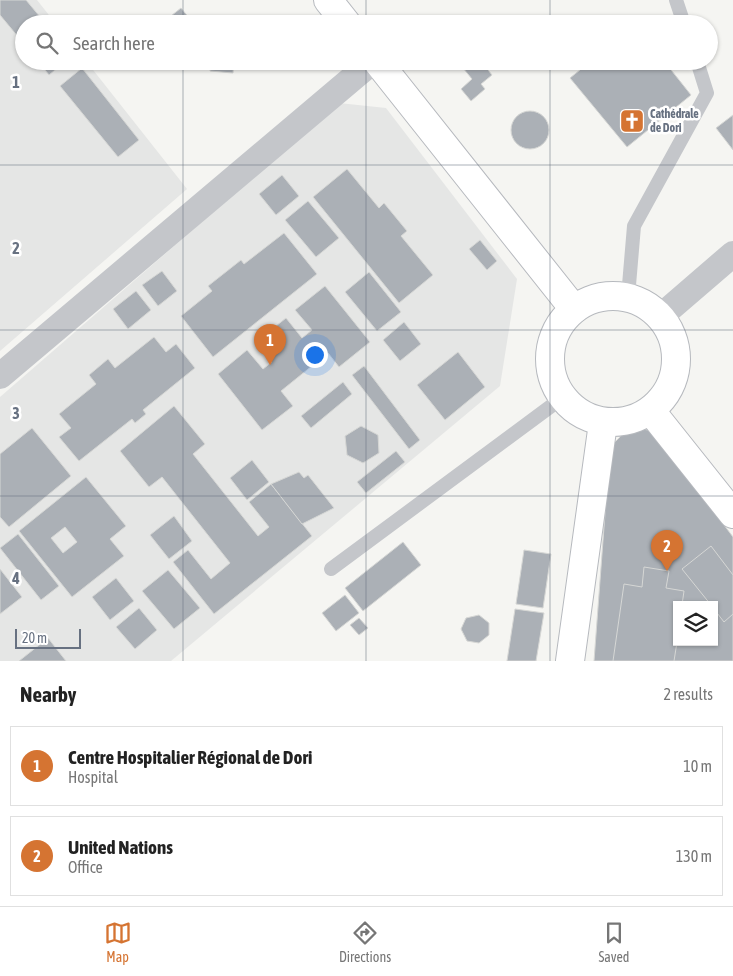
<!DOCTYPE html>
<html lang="en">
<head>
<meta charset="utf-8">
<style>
  :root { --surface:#fff; --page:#f2f2f2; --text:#222; --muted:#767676; --line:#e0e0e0; --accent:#d57432 }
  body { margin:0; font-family:"Asap Condensed",sans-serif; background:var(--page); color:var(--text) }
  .controls { position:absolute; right:15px; bottom:15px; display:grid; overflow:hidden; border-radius:0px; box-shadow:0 1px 4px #0004 }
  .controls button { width:45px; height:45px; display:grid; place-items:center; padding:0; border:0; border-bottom:1px solid var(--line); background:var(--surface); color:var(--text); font:25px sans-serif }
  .scale { position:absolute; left:15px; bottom:12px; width:66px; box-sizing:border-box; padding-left:5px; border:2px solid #677181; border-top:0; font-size:14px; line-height:18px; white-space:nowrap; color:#677181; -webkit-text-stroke:4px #fff; paint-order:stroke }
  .you { position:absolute; left:314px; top:354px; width:18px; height:18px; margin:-12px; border:4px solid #fff; border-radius:50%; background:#1a73e8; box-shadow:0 0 0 8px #1a73e833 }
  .badge { display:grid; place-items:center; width:32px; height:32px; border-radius:50%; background:var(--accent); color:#fff; font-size:16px; font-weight:700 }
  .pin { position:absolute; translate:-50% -41px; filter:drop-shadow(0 1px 2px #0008) }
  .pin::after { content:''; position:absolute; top:26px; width:18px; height:15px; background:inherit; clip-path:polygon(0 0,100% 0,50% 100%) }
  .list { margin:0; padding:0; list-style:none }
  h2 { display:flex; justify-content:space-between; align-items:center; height:65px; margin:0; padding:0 20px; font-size:21px }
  h2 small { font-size:16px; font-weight:400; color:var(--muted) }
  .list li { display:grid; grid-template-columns:32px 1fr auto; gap:15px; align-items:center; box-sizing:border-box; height:80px; margin:0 10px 10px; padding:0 10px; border:1px solid var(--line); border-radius:0px }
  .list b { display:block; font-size:19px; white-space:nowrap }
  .list p { margin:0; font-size:16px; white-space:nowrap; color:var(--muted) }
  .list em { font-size:16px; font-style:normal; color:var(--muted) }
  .icon { flex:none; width:28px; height:28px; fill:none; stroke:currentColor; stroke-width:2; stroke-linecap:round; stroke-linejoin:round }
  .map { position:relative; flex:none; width:733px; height:661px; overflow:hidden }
  .search { position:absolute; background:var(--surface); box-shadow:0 1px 4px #0004; left:15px; right:15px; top:15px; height:55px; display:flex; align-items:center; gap:12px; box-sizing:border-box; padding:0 18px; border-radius:28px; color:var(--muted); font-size:19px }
  .sheet { height:245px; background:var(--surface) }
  nav { display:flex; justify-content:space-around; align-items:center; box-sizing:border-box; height:70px; border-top:1px solid var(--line); background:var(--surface); font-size:14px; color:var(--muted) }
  nav a { display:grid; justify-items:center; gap:2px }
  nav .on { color:var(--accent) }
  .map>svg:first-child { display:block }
  .built { fill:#e5e6e5 }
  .building { fill:#abb0b6; stroke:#d6d7d5; fill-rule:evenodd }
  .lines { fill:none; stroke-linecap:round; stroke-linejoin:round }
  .secondary-casing { stroke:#b6b9be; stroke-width:30 }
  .service { stroke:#c4c6ca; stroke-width:14 }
  .minor { stroke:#c4c6ca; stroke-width:26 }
  .secondary { stroke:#fff; stroke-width:28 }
  .grid { fill:none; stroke:#677181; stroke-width:1; stroke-opacity:0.55 }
  .labels { text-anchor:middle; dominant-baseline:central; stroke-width:5; stroke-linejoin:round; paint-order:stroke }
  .poi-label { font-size:12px; font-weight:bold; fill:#677181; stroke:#fff; text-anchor:start }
  .grid-label { font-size:16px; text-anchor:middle; font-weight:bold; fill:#677181; stroke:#fff; stroke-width:5; stroke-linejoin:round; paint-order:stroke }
</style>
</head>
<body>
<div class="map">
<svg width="733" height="661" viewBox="0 0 733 661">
  <rect width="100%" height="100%" fill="#f5f5f2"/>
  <g class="built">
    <polygon points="0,0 37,0 56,24 24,24 24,61 86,61 187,189 0,351"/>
    <polygon points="339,103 386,108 517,279 500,386 171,661 0,661 0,397"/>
  </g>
  <g class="building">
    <polygon points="0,0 26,0 46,24 24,24 24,44 0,15"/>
    <polygon points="181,8 194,24 161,24"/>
    <polygon points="38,61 66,61 49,75"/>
    <polygon points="211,61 234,61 233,73 210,71"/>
    <polygon points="472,61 481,61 492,75 481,84 485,89 471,101 461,89 472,79 463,68"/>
    <polygon points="591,61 664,61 691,95 627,147 570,78"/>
    <polygon points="82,68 139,140 118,157 60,86"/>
    <circle cx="530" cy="130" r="19"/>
    <polygon points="733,115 733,150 716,128"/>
    <polygon points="347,169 379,208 384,203 407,231 401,236 433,275 399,303 313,197"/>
    <polygon points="282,175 299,196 276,215 259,194"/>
    <polygon points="308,201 339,238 316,257 285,220"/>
    <polygon points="284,233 317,274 213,357 181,316 212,291 208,286 241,260 244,264"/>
    <polygon points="480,240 497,261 487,270 469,249"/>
    <polygon points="162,271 177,291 158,306 142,285"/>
    <polygon points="369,272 401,312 377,331 345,292"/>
    <polygon points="325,286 370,342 339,367 328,353 281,391 293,406 262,430 218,374 247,350 263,369 272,362 256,342 286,318 302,338 312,330 295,310"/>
    <polygon points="136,291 151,310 128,329 113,309"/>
    <polygon points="404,322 421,344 400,361 383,340"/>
    <polygon points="154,337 166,352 176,344 195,368 143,410 146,414 135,423 132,419 79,461 59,437 71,428 59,414 96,384 89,375 108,359 115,368"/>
    <polygon points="458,352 485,387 445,420 417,385"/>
    <polygon points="364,366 420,440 409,449 352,375"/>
    <polygon points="343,382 352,394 311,428 301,416"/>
    <polygon points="174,406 205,444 193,454 258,536 269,527 249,502 271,484 312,536 214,614 173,562 188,550 211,579 230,563 162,477 149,487 120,451"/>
    <polygon points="361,426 378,435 379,453 363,463 347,455 345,436"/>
    <path d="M630 427 654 431 733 537V661H594L610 447ZM677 605H714V642H677Z"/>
    <polygon points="32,428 71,476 9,527 0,517 0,454"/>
    <polygon points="396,451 405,462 366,493 357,482"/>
    <polygon points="252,460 269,482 247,500 230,478"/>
    <polygon points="299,472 304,478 308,475 334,508 302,524 271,484"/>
    <path d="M86 477 126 526 110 539 124 556 72 597 19 531ZM65 527 77 542 63 553 51 538Z"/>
    <polygon points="174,516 192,541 169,559 150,535"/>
    <polygon points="18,534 59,586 41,600 0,548"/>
    <polygon points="403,542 421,565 363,611 345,588"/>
    <polygon points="711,546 733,575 733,614 724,622 714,609 714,605 711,605 682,569"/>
    <polygon points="524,550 551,554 543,608 516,604"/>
    <polygon points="644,567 669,571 666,588 684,591 682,605 677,605 677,642 674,661 613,661 624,584 642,587"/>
    <polygon points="0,569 22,597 0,614"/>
    <polygon points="168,570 200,608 174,629 142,591"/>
    <polygon points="116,578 134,601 110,620 92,597"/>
    <polygon points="345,595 359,613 336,631 322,613"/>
    <polygon points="139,608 157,630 135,649 116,627"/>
    <polygon points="515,609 544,613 536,661 507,661"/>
    <polygon points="479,615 489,623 489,635 479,643 467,641 461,629 466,618"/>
    <polygon points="359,618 368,628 359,635 350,625"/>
    <polygon points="48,638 66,661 19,661"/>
  </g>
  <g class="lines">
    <defs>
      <g id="secondary">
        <polyline points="328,0 347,24"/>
        <polyline points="377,61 574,309"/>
        <circle cx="613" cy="359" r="63"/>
        <polyline points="651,411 733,514"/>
        <polyline points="570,661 603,423"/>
      </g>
    </defs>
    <use href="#secondary" class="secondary-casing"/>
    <g class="service">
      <polyline points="676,0 684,24"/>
      <polyline points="628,297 634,226 707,93 697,61"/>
      <polyline points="331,569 562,398"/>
    </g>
    <g class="minor">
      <polyline points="660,317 733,254"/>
      <polyline points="0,376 373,61"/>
    </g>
    <use href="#secondary" class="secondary"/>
  </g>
  <path class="grid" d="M183 0V24M366 0V24M550 0V24M183 61V661M366 61V661M550 61V661M0 165H733M0 330H733M0 496H733"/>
  <defs>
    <symbol id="church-square" viewBox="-11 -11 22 22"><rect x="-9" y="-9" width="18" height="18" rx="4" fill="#d57432" stroke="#fff"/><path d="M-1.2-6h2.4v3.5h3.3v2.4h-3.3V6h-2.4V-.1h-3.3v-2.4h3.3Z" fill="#fff"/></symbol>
  </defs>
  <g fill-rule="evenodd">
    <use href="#church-square" x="618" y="107" width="28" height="28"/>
  </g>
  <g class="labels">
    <g class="poi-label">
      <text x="650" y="114">Cathédrale<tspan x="650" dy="14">de Dori</tspan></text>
    </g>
  </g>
  <g class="grid-label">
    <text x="16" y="88">1</text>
    <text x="16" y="254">2</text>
    <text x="16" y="419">3</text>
    <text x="16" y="584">4</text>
  </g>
</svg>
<div class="controls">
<button><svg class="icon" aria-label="layers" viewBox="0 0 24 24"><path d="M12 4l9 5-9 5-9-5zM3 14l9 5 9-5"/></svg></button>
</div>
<div class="scale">20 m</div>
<div class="you"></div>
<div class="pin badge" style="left:270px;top:365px">1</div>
<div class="pin badge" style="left:667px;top:571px">2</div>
<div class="search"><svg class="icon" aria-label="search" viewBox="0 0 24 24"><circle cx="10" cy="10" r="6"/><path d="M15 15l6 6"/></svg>Search here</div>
</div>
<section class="sheet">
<h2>Nearby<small>2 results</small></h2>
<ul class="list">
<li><span class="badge">1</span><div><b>Centre Hospitalier Régional de Dori</b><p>Hospital</p></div><em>10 m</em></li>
<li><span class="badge">2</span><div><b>United Nations</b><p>Office</p></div><em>130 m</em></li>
</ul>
</section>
<nav>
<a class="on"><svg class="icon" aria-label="map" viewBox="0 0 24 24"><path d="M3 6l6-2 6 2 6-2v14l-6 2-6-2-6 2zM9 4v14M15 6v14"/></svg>Map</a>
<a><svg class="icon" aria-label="directions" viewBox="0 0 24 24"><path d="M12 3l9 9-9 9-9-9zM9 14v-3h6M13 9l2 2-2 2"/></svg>Directions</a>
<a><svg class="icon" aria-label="saved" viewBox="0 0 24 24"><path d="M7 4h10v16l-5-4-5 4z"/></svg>Saved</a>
</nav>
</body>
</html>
